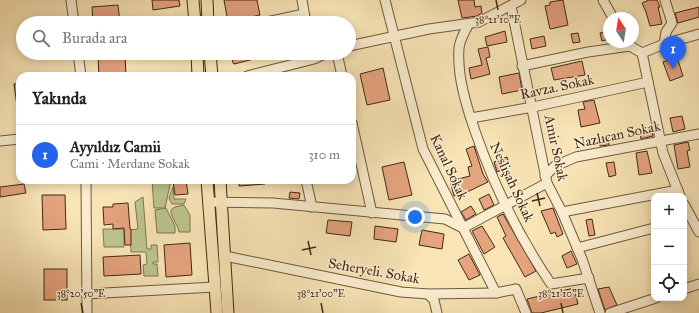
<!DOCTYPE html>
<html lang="tr">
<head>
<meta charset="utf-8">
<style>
  :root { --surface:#fff; --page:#f2f2f2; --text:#202124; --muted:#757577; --line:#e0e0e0; --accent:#2563eb }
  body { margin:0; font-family:"IM FELL Great Primer",serif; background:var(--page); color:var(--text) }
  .controls { position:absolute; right:12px; bottom:12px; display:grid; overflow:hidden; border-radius:8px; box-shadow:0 2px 10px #0003 }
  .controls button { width:36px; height:36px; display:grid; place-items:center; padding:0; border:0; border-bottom:1px solid var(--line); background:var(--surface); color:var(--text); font:20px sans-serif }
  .compass { position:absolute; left:603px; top:12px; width:36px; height:36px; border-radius:50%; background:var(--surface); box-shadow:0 2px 10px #0003; rotate:348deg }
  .you { position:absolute; left:415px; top:217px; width:14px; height:14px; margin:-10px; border:3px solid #fff; border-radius:50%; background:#1a73e8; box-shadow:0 0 0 6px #1a73e833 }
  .badge { display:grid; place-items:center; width:26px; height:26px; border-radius:50%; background:var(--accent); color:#fff; font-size:13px; font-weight:700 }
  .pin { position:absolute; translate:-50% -33px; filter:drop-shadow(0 1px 2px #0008) }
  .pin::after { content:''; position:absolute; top:21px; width:14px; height:12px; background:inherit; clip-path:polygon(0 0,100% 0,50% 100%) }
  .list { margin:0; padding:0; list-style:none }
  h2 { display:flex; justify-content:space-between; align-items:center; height:52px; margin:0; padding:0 16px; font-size:17px }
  h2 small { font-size:13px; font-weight:400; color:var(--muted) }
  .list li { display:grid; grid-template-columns:26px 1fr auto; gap:12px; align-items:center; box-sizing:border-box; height:60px; padding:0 16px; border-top:1px solid var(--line) }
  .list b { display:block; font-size:15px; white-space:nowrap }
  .list p { margin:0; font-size:13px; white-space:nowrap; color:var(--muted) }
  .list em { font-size:13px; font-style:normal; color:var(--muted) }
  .icon { flex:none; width:22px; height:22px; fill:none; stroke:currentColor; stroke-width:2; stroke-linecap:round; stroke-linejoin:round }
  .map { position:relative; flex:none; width:699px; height:313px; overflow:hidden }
  .search { position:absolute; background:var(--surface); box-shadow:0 2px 10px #0003; left:16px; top:16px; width:340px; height:44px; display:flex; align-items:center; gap:10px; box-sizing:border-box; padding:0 14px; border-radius:22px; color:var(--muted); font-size:15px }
  .panel { position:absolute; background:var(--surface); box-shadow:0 2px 10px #0003; left:16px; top:72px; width:340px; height:112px; border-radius:12px }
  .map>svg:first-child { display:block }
  .green { fill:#bdc48d; stroke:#7f7652 }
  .building { fill:#e5a37e; stroke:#412917 }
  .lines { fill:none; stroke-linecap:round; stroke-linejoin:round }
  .minor-casing { stroke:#6f583e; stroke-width:11 }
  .major-casing { stroke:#412917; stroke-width:13 }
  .minor { stroke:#faedcf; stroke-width:9 }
  .major { stroke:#f8e4b5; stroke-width:11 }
  .ticks { fill:none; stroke:#412917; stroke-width:1.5 }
  .labels { text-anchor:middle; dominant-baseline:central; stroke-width:3; stroke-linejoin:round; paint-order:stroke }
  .street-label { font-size:14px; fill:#412917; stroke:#faedcf }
  .ticks-label { font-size:10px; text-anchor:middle; fill:#412917; stroke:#faedcf; stroke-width:3; stroke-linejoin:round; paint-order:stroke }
</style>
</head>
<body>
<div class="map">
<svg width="699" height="313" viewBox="0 0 699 313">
  <rect width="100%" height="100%" fill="#f8e4b5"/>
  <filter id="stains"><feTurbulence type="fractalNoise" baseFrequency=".005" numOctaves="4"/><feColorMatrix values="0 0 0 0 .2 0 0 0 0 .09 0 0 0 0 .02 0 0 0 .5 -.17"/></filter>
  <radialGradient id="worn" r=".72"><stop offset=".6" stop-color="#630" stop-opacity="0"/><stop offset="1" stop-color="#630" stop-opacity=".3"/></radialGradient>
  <g class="green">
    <polygon points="152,180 171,180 165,208 154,208"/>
    <polygon points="173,187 174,199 186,199 184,204 172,204 169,198"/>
    <polygon points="143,197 147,249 151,249 151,245 157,245 158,262 153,262 153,264 157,264 158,276 144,276 143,265 147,264 146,252 131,252 130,230 138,229 135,202"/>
    <path d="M184 205 190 215V232H179C178 224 171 219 171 210L175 207Z"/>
    <polygon points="166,208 175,226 175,233 157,233 155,210"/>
    <polygon points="103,229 124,229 124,247 104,247"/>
  </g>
  <g class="building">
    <polygon points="152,0 179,0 180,6 153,10"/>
    <polygon points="224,0 257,0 260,15 228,22"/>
    <polygon points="458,0 474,0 475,7 481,6 482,13 477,16 462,18"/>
    <polygon points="563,0 568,25 550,29 545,6 550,5 550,2"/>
    <polygon points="649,0 657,0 660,7 658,7 662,24 650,26 646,12 642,3"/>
    <polygon points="118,5 120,23 93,23 92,7"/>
    <polygon points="699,7 699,17 678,23 675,13"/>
    <polygon points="505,31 507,42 487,46 485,37"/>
    <polygon points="609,31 609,39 602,41 600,33"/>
    <polygon points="578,33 580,42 573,43 571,34"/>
    <polygon points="544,36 546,46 532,49 530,39"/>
    <polygon points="488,47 490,57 486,58 490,74 471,79 469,68 482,65 478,49"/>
    <polygon points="231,53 269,53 270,55 234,64 233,63"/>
    <polygon points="281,53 297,53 297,55 283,59"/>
    <polygon points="125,55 126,76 99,76 98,57"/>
    <polygon points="677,57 683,76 670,81 663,62"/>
    <polygon points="582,61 585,75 554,80 551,68"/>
    <polygon points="383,68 390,100 367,105 360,74"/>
    <polygon points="519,73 522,90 502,94 499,77"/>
    <polygon points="20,83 20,106 17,106 14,84"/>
    <polygon points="594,100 600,123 581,127 578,110 585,109 583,102"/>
    <polygon points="682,116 685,129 673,132 670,118"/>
    <polygon points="652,131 653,136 641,139 640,134"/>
    <polygon points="608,137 609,145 600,146 599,138"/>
    <polygon points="688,142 690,150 687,151 690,167 678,169 674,145"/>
    <polygon points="474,146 483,174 488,182 467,192 467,193 454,196 450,181 470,176 468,167 472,166 466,149"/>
    <polygon points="647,151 652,173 639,175 636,153"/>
    <polygon points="507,157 510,167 497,172 494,162"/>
    <polygon points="404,162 412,195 389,200 382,167"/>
    <polygon points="614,162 616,175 609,177 606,163"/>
    <polygon points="182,180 186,180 188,194 175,195 173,181"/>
    <polygon points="239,180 265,180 265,184 239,186"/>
    <polygon points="24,184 26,193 0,197 0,187"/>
    <polygon points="290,192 300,193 299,199 289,198"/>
    <polygon points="489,194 494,205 484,210 479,199"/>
    <polygon points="42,195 65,195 66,229 43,230"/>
    <polygon points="128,203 130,229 131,229 131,245 125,245 124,228 113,229 113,224 104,225 103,207 113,207 113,204"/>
    <polygon points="471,206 476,214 466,220 461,212"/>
    <polygon points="553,208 563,234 557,237 555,232 551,234 541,211"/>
    <polygon points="503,214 536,271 525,277 503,238 506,236 497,217"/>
    <polygon points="592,219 595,235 589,236 586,220"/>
    <polygon points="328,220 352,222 350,236 326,233"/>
    <polygon points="375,226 398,229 396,242 374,239"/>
    <polygon points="482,226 495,247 484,254 472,231"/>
    <polygon points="422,230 444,234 442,249 419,245"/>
    <polygon points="190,243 192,275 166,277 164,245"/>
    <polygon points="571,251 577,264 567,268 562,256"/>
    <polygon points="469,254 480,275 469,280 458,260"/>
    <polygon points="140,255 141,274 104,276 103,257"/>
    <rect x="44" y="269" width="23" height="31"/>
    <polygon points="609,287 617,305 605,310 598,289"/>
    <polygon points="574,288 578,304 541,313 532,313 527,299"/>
  </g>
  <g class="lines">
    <defs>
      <g id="minor">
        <polyline points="71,0 74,23"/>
        <polyline points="302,0 306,23"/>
        <polyline points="385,0 423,149 496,293 516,289 526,313"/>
        <polyline points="603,0 613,18"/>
        <polyline points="511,6 547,183 562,212 582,259 600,313"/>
        <polyline points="262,23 304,14"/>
        <path d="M468 25C465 32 460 39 459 48 457 76 466 105 475 131 494 186 519 237 551 284L589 278"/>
        <polyline points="627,42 630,46 642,53 663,153 680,196"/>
        <polyline points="664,44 699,34"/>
        <polyline points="349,46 429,29 479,22 521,0"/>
        <polyline points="78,53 81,76"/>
        <polyline points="337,53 342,76"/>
        <polyline points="642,53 664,44 666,32 672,23 665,0"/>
        <polyline points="522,66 588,52 630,46"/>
        <polyline points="247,76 314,59 327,53"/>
        <polyline points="471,118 533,107 648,82"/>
        <polyline points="352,123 372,213"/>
        <polyline points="0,141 20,139"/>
        <polyline points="545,176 555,166 576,157 699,134"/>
        <polyline points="86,180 87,313"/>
        <polyline points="306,180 312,207"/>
        <polyline points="208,202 273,203 445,219 463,228 547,183"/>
        <polyline points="684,204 699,232"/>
        <polyline points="562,212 678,190"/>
        <polyline points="577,248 654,228"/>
        <polyline points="225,256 401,292 428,294 496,293"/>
        <polyline points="684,289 699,284"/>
        <polyline points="86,294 215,287"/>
        <polyline points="428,294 434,300 437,313"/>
        <polyline points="610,313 656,298"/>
      </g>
      <g id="major">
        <polyline points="193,0 195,23"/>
        <polyline points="207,0 208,23"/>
        <polyline points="197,53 198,76"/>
        <polyline points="210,53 212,76"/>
        <polyline points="207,180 217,313"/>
        <polyline points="220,180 228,313"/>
      </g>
    </defs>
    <use href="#minor" class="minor-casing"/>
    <use href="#major" class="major-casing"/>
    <use href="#minor" class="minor"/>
    <use href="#major" class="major"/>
  </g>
  <path class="ticks" d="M496 0 498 10M537 193 540 206M532 201 545 198M308 241 311 255M302 250 316 247M81 303 83 313M321 303 323 313M561 303 563 313"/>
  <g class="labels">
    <g class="street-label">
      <text transform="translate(557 87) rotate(-12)">Ravza. Sokak</text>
      <text transform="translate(617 135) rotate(-12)">Nazlıcan Sokak</text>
      <text transform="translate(556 148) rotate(78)">Amir Sokak</text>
      <text transform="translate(449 167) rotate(65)">Kanal Sokak</text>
      <text transform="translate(512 182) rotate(65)">Neslişah Sokak</text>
      <text transform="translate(374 271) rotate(10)">Seheryeli. Sokak</text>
    </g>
  </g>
  <g class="ticks-label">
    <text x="498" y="23">38°21'10"E</text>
    <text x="81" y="297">38°20'50"E</text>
    <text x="321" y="297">38°21'00"E</text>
    <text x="561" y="297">38°21'10"E</text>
  </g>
  <rect width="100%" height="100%" filter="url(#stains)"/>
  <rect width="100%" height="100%" fill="url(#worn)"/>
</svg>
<div class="controls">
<button>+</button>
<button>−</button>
<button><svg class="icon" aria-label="locate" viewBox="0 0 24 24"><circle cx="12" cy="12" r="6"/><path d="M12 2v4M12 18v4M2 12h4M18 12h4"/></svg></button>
</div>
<svg class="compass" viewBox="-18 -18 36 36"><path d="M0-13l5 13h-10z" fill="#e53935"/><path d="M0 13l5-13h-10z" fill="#757577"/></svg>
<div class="you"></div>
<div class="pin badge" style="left:673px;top:69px">1</div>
<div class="search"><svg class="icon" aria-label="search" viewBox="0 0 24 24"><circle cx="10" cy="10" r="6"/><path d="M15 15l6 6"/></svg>Burada ara</div>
<section class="panel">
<h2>Yakında<small></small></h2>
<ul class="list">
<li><span class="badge">1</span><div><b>Ayyıldız Camii</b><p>Cami · Merdane Sokak</p></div><em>310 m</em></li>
</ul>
</section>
</div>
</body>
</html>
